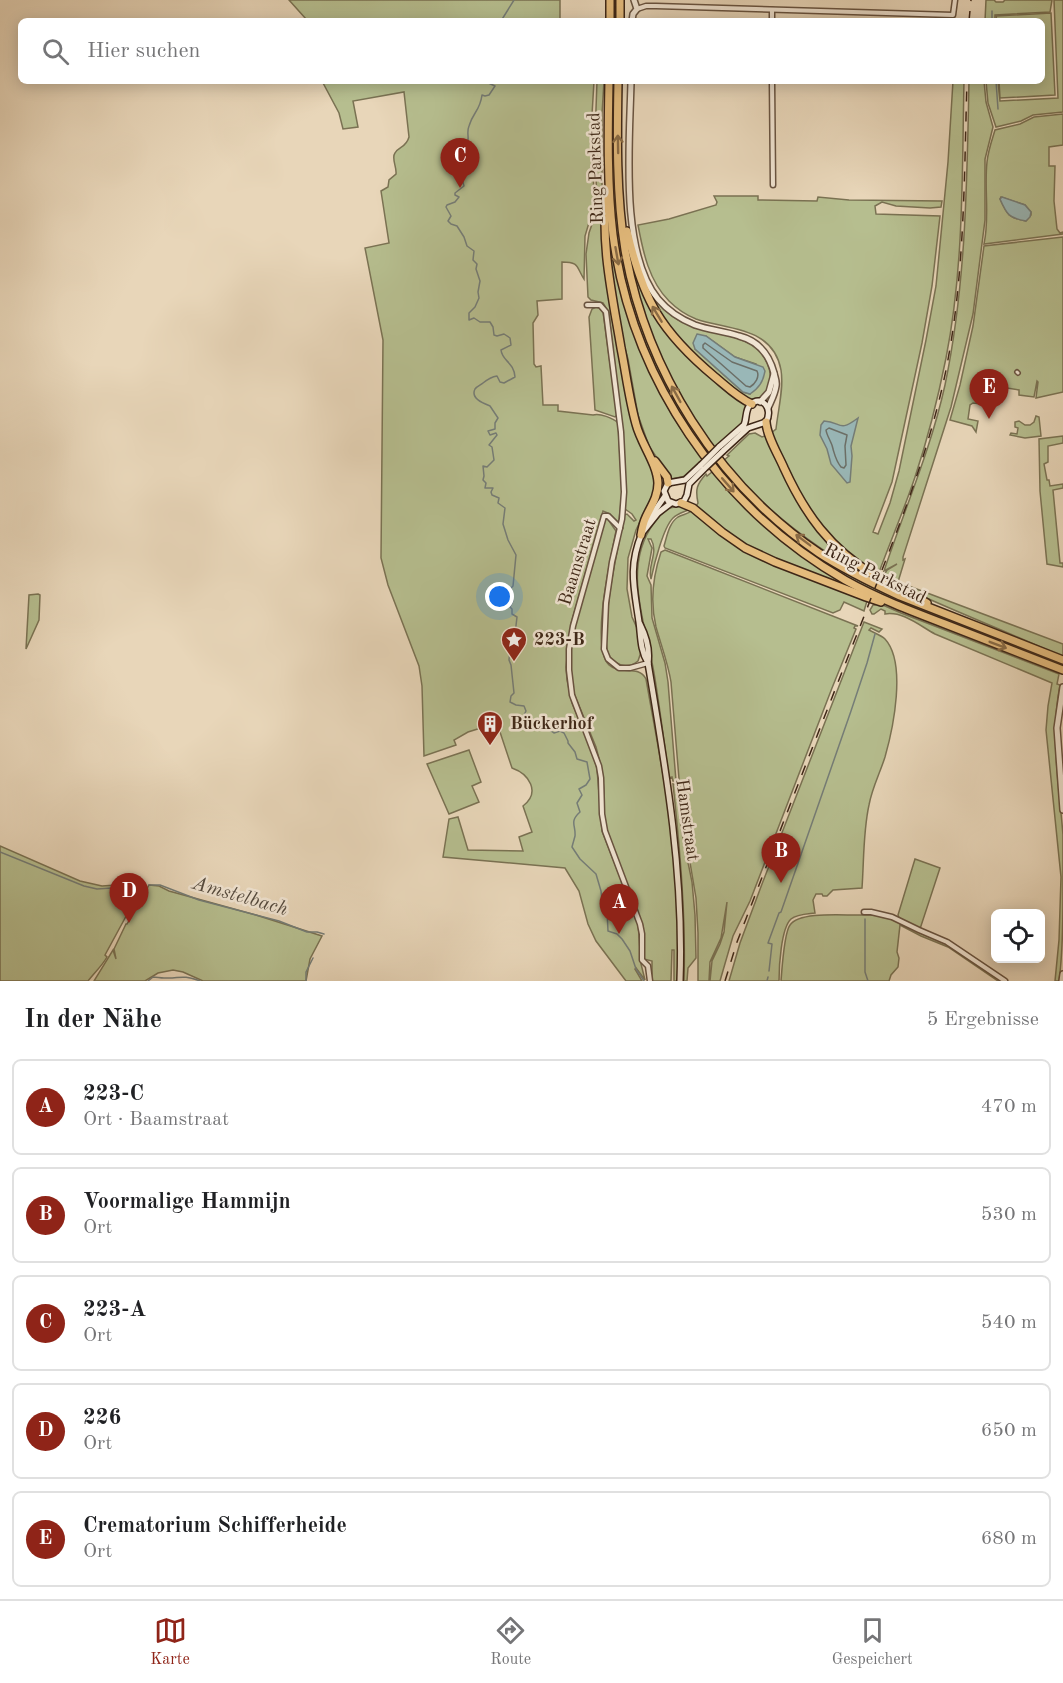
<!DOCTYPE html>
<html lang="de">
<head>
<meta charset="utf-8">
<style>
  :root { --surface:#fff; --page:#f6f6f6; --text:#202124; --muted:#757577; --line:#e0e0e0; --accent:#8f2418 }
  body { margin:0; font-family:"Old Standard TT",serif; background:var(--page); color:var(--text) }
  .controls { position:absolute; right:18px; bottom:18px; display:grid; overflow:hidden; border-radius:9px; box-shadow:0 3px 15px #0003 }
  .controls button { width:54px; height:54px; display:grid; place-items:center; padding:0; border:0; border-bottom:2px solid var(--line); background:var(--surface); color:var(--text); font:30px sans-serif }
  .you { position:absolute; left:500px; top:597px; width:21px; height:21px; margin:-15px; border:4px solid #fff; border-radius:50%; background:#1a73e8; box-shadow:0 0 0 9px #1a73e833 }
  .badge { display:grid; place-items:center; width:39px; height:39px; border-radius:50%; background:var(--accent); color:#fff; font-size:20px; font-weight:700 }
  .pin { position:absolute; translate:-50% -50px; filter:drop-shadow(0 2px 3px #0008) }
  .pin::after { content:''; position:absolute; top:32px; width:21px; height:18px; background:inherit; clip-path:polygon(0 0,100% 0,50% 100%) }
  .list { margin:0; padding:0; list-style:none }
  h2 { display:flex; justify-content:space-between; align-items:center; height:78px; margin:0; padding:0 24px; font-size:26px }
  h2 small { font-size:20px; font-weight:400; color:var(--muted) }
  .list li { display:grid; grid-template-columns:39px 1fr auto; gap:18px; align-items:center; box-sizing:border-box; height:96px; margin:0 12px 12px; padding:0 12px; border:2px solid var(--line); border-radius:9px }
  .list b { display:block; font-size:22px; white-space:nowrap }
  .list p { margin:0; font-size:20px; white-space:nowrap; color:var(--muted) }
  .list em { font-size:20px; font-style:normal; color:var(--muted) }
  .icon { flex:none; width:33px; height:33px; fill:none; stroke:currentColor; stroke-width:2; stroke-linecap:round; stroke-linejoin:round }
  .map { position:relative; flex:none; width:1063px; height:981px; overflow:hidden }
  .search { position:absolute; background:var(--surface); box-shadow:0 3px 15px #0003; left:18px; right:18px; top:18px; height:66px; display:flex; align-items:center; gap:15px; box-sizing:border-box; padding:0 21px; border-radius:9px; color:var(--muted); font-size:22px }
  .sheet { height:618px; background:var(--surface) }
  nav { display:flex; justify-content:space-around; align-items:center; box-sizing:border-box; height:84px; border-top:2px solid var(--line); background:var(--surface); font-size:16px; color:var(--muted) }
  nav a { display:grid; justify-items:center; gap:3px }
  nav .on { color:var(--accent) }
  .map>svg:first-child { display:block }
  .green { fill:#b6be8f; stroke:#7a7253; stroke-width:1.5; fill-rule:evenodd }
  .water { fill:#99b7b7; stroke:#757d77; stroke-width:1.5 }
  .lines { fill:none; stroke-linecap:round; stroke-linejoin:round }
  .shore { stroke:#6c6f67; stroke-width:1.5 }
  .stream { stroke:#757d77; stroke-width:1.5 }
  .pedestrian-casing { stroke:#685340; stroke-width:6 }
  .minor-casing { stroke:#685340; stroke-width:7 }
  .tertiary-casing { stroke:#685340; stroke-width:8 }
  .secondary-casing { stroke:#3e2717; stroke-width:8 }
  .trunk-casing { stroke:#3e2717; stroke-width:10 }
  .pedestrian { stroke:#f0e4d2; stroke-width:3 }
  .minor { stroke:#f0e4d2; stroke-width:4 }
  .tertiary { stroke:#f0e4d2; stroke-width:5 }
  .secondary { stroke:#f0e4d2; stroke-width:5 }
  .trunk { stroke:#e4bb7c; stroke-width:7 }
  .rail { stroke:#3e2717; stroke-width:1.5; stroke-dasharray:10 10; stroke-linecap:butt }
  .secondary-bridge-casing { stroke:#3e2717; stroke-width:8; stroke-linecap:butt }
  .secondary-bridge { stroke:#f0e4d2; stroke-width:5 }
  .oneway { stroke:#896a44 }
  .labels { text-anchor:middle; dominant-baseline:central; stroke-width:5; stroke-linejoin:round; paint-order:stroke }
  .street-label { font-size:18px; fill:#3e2717; stroke:#f0e4d2 }
  .poi-label { font-size:18px; font-weight:bold; fill:#3e2717; stroke:#f0e4d2; text-anchor:start }
  .water-label { font-size:20px; font-style:italic; fill:#554b3f; stroke:#f0e4d2 }
</style>
</head>
<body>
<div class="map">
<svg width="1063" height="981" viewBox="0 0 1063 981">
  <rect width="100%" height="100%" fill="#e8d6b9"/>
  <filter id="stains"><feTurbulence type="fractalNoise" baseFrequency=".00333" numOctaves="4"/><feColorMatrix values="0 0 0 0 .2 0 0 0 0 .09 0 0 0 0 .02 0 0 0 .5 -.17"/></filter>
  <radialGradient id="worn" r=".72"><stop offset=".6" stop-color="#630" stop-opacity="0"/><stop offset="1" stop-color="#630" stop-opacity=".3"/></radialGradient>
  <g class="green">
    <polygon points="289,0 560,0 560,21 304,21 306,19"/>
    <polygon points="986,0 994,0 996,2 1003,2 1005,0 1052,0 1050,12 995,15 995,21 985,21"/>
    <polygon points="1054,0 1063,0 1063,112 1033,115 1021,121 996,127 988,103 986,81 998,81 1000,101 1058,98"/>
    <polygon points="1051,13 1055,95 1000,98 999,81 1042,81 1042,21 997,21 996,16"/>
    <path d="M322 81H594L592 115 594 206 585 236 584 279C576 267 580 262 562 262V299L537 301 538 315 533 323 534 364 536 367 541 366 543 405H558V411L593 415C600 413 613 418 618 423L622 494 619 520 618 522 610 514 603 511 571 624 566 667 567 680 572 703 592 750 597 769 602 831 638 923 641 964 645 980 636 968 635 969 642 981H626L596 941 588 924 579 891 565 868 443 857 449 819 458 817 468 850 523 851 519 837 532 832 523 806C541 792 529 774 512 768L497 723 468 732 454 740 456 745 424 756 422 686 419 666 388 585 381 558 383 340 365 248 389 243 381 191 388 187 389 180 396 174C397 167 391 158 395 153 399 146 406 148 409 137L404 92 353 101 358 127 343 129 339 113Z"/>
    <path d="M597 81H604L602 114V204L604 244 628 392 654 472 656 489 636 530 628 558 627 589 632 617 637 628 641 652 638 661C633 665 627 667 621 665 615 663 610 658 608 653 605 644 606 634 607 625 608 587 618 552 624 515L627 514 634 521 636 520 632 514 625 509C628 443 615 378 609 313L603 303 591 300 588 297 586 254 589 233 597 210 595 137Z"/>
    <path d="M611 81H616L615 158 630 285 642 326 656 362 680 408 703 444 744 493 846 573 1063 662V667C1025 652 987 637 949 623 916 610 884 598 853 581 725 510 635 381 616 235 610 184 611 132 611 81Z"/>
    <path d="M953 81H964C962 173 964 267 946 358 938 398 928 438 915 477 904 510 890 542 878 575L840 548 809 512 770 434 776 429C778 410 784 388 781 370 773 326 727 330 696 319 686 315 676 308 669 301 649 281 643 252 638 225L669 219 716 205 717 202 714 196H758V200L817 201 818 197 849 200 942 201 941 207 930 208 896 206 882 202 875 206 876 214 940 216 932 286 922 343 892 482 873 532 878 534 890 503 899 471 926 340 936 286 948 162Z"/>
    <path d="M969 81H984L986 102 993 127 985 159V220L973 314 951 407 903 557V560L905 559 898 582 1063 644V657C1004 630 943 607 885 579L886 576 884 575 887 570 897 564 884 571C905 508 931 449 945 385 966 284 967 184 969 81Z"/>
    <path d="M1063 114V145L1049 147V166H1055L1054 201 1057 229 1060 233 1063 232V234L984 244C990 217 984 190 987 162 988 151 992 140 995 130L1020 124 1034 117ZM1001 197 1025 205 1031 212V215L1026 221C1009 218 1007 215 1000 199Z"/>
    <path d="M608 206C612 232 614 259 620 284 632 342 665 413 703 459L686 476 671 479 649 446 638 415 628 359 619 328 608 246Z"/>
    <polygon points="1063,237 1063,392 1036,398 1038,382 1037,381 1034,397 1019,395 1019,390 982,384 979,394 982,395 981,404 973,403 970,405 968,419 978,421 976,432 972,426 950,420 960,385 973,326 984,246"/>
    <path d="M630 258 662 325 747 404 742 424 714 448C682 407 657 358 642 308 637 292 634 274 630 258Z"/>
    <path d="M647 287C656 302 667 314 682 322 709 336 753 331 767 363 771 371 771 381 768 390 764 399 754 401 745 398L691 354 656 312ZM706 336 735 357 756 364 750 394 743 392 695 349Z"/>
    <polygon points="596,307 599,308 603,312 617,415 615,417 595,410 589,317 592,309"/>
    <polygon points="1036,416 1039,417 1041,436 1025,438 1010,435 1011,433 1017,434 1018,428 1015,427 1015,422 1019,421 1025,425 1030,425 1034,422"/>
    <path d="M755 433 762 437 767 435 808 516 875 579 874 581C816 549 766 512 723 461L729 456 727 455 749 434Z"/>
    <polygon points="1063,436 1063,443 1048,446 1048,462 1044,464 1047,480 1049,480 1050,486 1063,484 1063,488 1053,490 1060,563 1063,563 1063,567 1047,564 1040,491 1039,439"/>
    <path d="M712 472C723 482 733 495 744 506 784 544 820 569 869 595L775 560 745 545 695 508 698 503C695 489 697 484 706 474L707 476Z"/>
    <path d="M683 506 690 509C685 512 678 513 673 518 663 528 654 565 651 579 647 565 659 553 651 539H648L652 548 647 576 651 585 652 618 665 663 668 682 676 781H673L672 777 669 778C664 743 660 708 654 673 646 625 621 567 654 523 664 509 667 507 683 506Z"/>
    <path d="M693 510 735 543 867 601 864 611 844 602 840 610 833 613 665 548 664 546C667 536 669 523 678 517 684 514 688 514 693 510Z"/>
    <path d="M607 518 616 531C611 557 590 646 609 665 621 676 638 664 646 679 657 742 670 806 676 870 679 907 678 944 678 981H674V950H672L671 981H652V961L644 959 643 926 607 835 603 806 604 791 602 770 596 747 573 691 571 680 570 655 574 628 603 522Z"/>
    <path d="M665 550 858 626H855L854 628 856 629 832 688 750 901 733 936 720 981H710L712 961 720 944 724 932 727 902 721 938 710 962 709 981H698V933L696 898 682 815 671 682C668 663 661 645 656 627 650 602 653 576 661 552Z"/>
    <polygon points="38,594 40,595 39,620 26,649 29,595"/>
    <path d="M876 602 901 613 1059 674 1057 684 1060 685C1050 735 1059 785 1063 835 1063 854 1063 875 1063 894 1063 923 1063 952 1059 981H1055L1059 940 1061 877 1046 730 1048 706 1052 683 935 634C920 626 903 611 885 614V611L881 609 874 614H872L870 610 873 605H875Z"/>
    <path d="M864 622 882 629 879 632 871 628 869 630C874 633 881 635 885 639 907 663 893 729 885 757 880 773 872 788 869 805 863 832 864 861 862 888L833 890 827 896H823L822 894H816L813 900 815 913C807 914 797 914 791 919 781 928 779 967 779 981H729L740 943 762 884Z"/>
    <polygon points="469,750 481,782 472,786 479,802 449,814 427,764"/>
    <path d="M673 784 677 785 682 833 692 882 695 915 696 958 688 968 687 981H684C686 915 680 850 673 784Z"/>
    <path d="M0 846 80 881 102 886 144 883 105 955 107 957C102 966 94 973 88 981H0Z"/>
    <polygon points="915,859 940,868 920,929 899,918 898,915"/>
    <polygon points="149,885 159,886 169,891 256,915 322,936 310,959 306,981 203,981 183,972 173,970 158,973 145,981 94,981 113,950 116,959 114,949 126,924 127,924"/>
    <path d="M855 915H877L893 919 925 935 949 944 1002 981H998L948 947 921 936 900 925 897 952 899 958 898 967 891 975 889 981H781C782 969 784 933 790 925 799 912 840 915 855 915Z"/>
  </g>
  <g class="water">
    <path d="M1002 197 1025 205 1031 212 1030 217 1026 221C1009 218 1007 215 1000 199Z"/>
    <path d="M697 334 706 336 735 357 763 367 765 371C763 382 759 388 750 394L743 392 695 349 693 343Z"/>
    <path d="M858 418 851 446 852 456 850 482 847 483 831 464 827 449 820 435 821 425 824 421C842 422 838 433 858 418Z"/>
  </g>
  <g class="lines">
    <g class="shore">
      <path d="M705 343 732 362 757 371C760 377 755 384 750 387L746 386 703 348V345Z"/>
      <path d="M829 428 847 435 845 446 846 465 844 468 841 467C836 461 835 456 833 449 832 442 827 437 826 430Z"/>
    </g>
    <g class="stream">
      <polyline points="992,11 992,21"/>
      <polyline points="501,21 514,0"/>
      <path d="M484 81 495 86 489 95 485 96 482 95C480 111 473 112 469 126 466 133 470 138 467 145 463 156 456 164 457 177L462 179 464 186 455 193V195L459 197 455 202 447 205 446 207 451 216 448 221 451 224 457 226 464 237 467 246 474 251 473 260 477 264 476 269 480 281 478 292 479 298 475 307 469 313V320L474 318 480 322H490L493 327 494 335 497 336 504 334 510 338 511 345 501 350C502 361 514 362 515 377L504 383 500 382 497 376C491 377 488 379 483 383 481 385 477 386 475 389 470 399 485 404 490 406L498 418 495 423V429L488 431 490 435 496 433 497 435 489 445 492 447 494 460 487 467 483 466 484 476 483 480 486 483 485 488H493L491 492 492 495 499 498 498 503 505 508 503 524 508 540 516 555 513 586 509 590 513 601 510 607 512 609V614L517 617 515 634 516 637V639L511 641 509 660 511 665 514 693 511 696 510 702 516 705 524 706 526 711 524 715C530 718 531 722 535 725 541 729 548 728 554 733L560 731 564 733 568 741V743L575 752 577 759 587 762 590 779 586 785 579 789 582 795 577 803 580 812C569 822 576 825 575 836 574 840 573 843 572 847L580 859 596 874 601 891 602 901 607 911 608 931 617 934 622 939 630 951 636 969 644 981"/>
      <polyline points="996,81 998,109"/>
      <polyline points="0,852 84,886 97,889 141,886"/>
      <polyline points="149,885 160,885 199,900 279,921 307,932 317,932 324,934"/>
      <polyline points="865,919 865,972 868,981"/>
      <polyline points="769,971 772,944 768,943 779,913 781,912 851,711 867,663 875,634"/>
      <path d="M148 981 153 977C157 977 160 978 164 978 180 979 181 974 200 981"/>
      <polyline points="306,981 306,972 313,958"/>
      <polyline points="767,981 768,977"/>
    </g>
    <defs>
      <polyline id="pedestrian" points="1017,372 1018,373"/>
      <g id="minor">
        <polyline points="637,9 646,6 656,6 953,15 955,0"/>
        <polyline points="772,10 772,21"/>
        <polyline points="772,81 773,185"/>
        <polyline points="587,305 600,305 606,312 621,432 624,492 622,519 612,562 606,603 604,649 608,659 619,668 630,668 648,663"/>
        <polyline points="620,528 608,516 604,516 573,626 569,649 569,670 572,695 599,766 601,778 602,814 605,831 640,924 642,934 642,960 648,966 650,981"/>
        <polyline points="864,912 871,912 892,917 919,930 947,942 1005,981"/>
      </g>
      <g id="tertiary">
        <polyline points="632,21 633,14 637,9 634,0"/>
        <path d="M631 81C630 139 619 252 658 299 668 311 680 319 695 325 709 330 724 331 739 336 759 341 769 354 774 373 775 378 777 381 776 386 775 394 771 401 768 408"/>
        <polyline points="760,402 769,392 774,374"/>
        <polyline points="1063,687 1057,728 1063,810"/>
        <polyline points="1062,981 1063,974"/>
      </g>
      <g id="secondary">
        <path d="M719 447 744 425C747 419 745 410 750 405 761 394 774 408 766 422L748 428 723 451"/>
        <polyline points="701,465 685,480 668,483 664,491 668,501 676,504 684,501 687,495 689,484 705,468"/>
        <polyline points="647,522 665,496"/>
        <path d="M642 533C628 567 634 587 639 622 641 636 640 650 648 663"/>
        <polyline points="642,533 658,513 671,503"/>
        <path d="M640 624C646 636 650 650 648 663 666 770 684 873 680 981"/>
      </g>
      <g id="trunk">
        <polyline points="610,21 610,0"/>
        <polyline points="620,21 620,0"/>
        <path d="M609 81C608 132 607 184 613 235 632 379 720 508 845 580 877 598 911 611 945 624 984 639 1024 655 1063 670"/>
        <path d="M618 81C617 137 616 194 625 250 646 370 717 484 819 553 845 570 872 583 900 596L1063 660"/>
        <path d="M607 194C600 242 613 300 621 348 626 373 629 399 636 424 641 444 657 463 658 483 658 497 651 506 646 517 643 523 642 529 641 535"/>
        <path d="M627 231C643 300 660 331 715 377 726 386 738 398 752 404"/>
        <path d="M766 422C767 437 778 454 784 468 805 514 830 549 874 575 891 586 910 593 927 603"/>
        <polyline points="655,461 667,477 668,483"/>
        <polyline points="681,503 693,508 722,532 745,548 775,562 866,597 881,602"/>
      </g>
    </defs>
    <use href="#pedestrian" class="pedestrian-casing"/>
    <use href="#minor" class="minor-casing"/>
    <use href="#tertiary" class="tertiary-casing"/>
    <use href="#secondary" class="secondary-casing"/>
    <use href="#trunk" class="trunk-casing"/>
    <use href="#pedestrian" class="pedestrian"/>
    <use href="#minor" class="minor"/>
    <use href="#tertiary" class="tertiary"/>
    <use href="#secondary" class="secondary"/>
    <use href="#trunk" class="trunk"/>
    <g class="rail">
      <polyline points="969,21 971,0"/>
      <path d="M725 981 737 942C778 836 819 730 861 624 893 541 928 458 946 370 965 275 964 178 967 81"/>
    </g>
    <defs>
      <g id="secondary-bridge">
        <polyline points="701,465 719,447"/>
        <polyline points="705,468 723,451"/>
      </g>
    </defs>
    <use href="#secondary-bridge" class="secondary-bridge-casing"/>
    <use href="#secondary-bridge" class="secondary-bridge"/>
  </g>
  <defs><path id="oneway-shaft" d="M-6 0H5M1.5-3L5.5 0L1.5 3" fill="none" stroke-width="1.6" stroke-linecap="round" stroke-linejoin="round" transform="scale(1.5)"/></defs>
  <g class="oneway">
    <use href="#oneway-shaft" transform="translate(618 144) rotate(-91)"/>
    <use href="#oneway-shaft" transform="translate(617 256) rotate(80)"/>
    <use href="#oneway-shaft" transform="translate(657 314) rotate(-121)"/>
    <use href="#oneway-shaft" transform="translate(676 394) rotate(-119)"/>
    <use href="#oneway-shaft" transform="translate(728 485) rotate(49)"/>
    <use href="#oneway-shaft" transform="translate(803 540) rotate(-143)"/>
    <use href="#oneway-shaft" transform="translate(998 645) rotate(21)"/>
  </g>
  <defs>
    <symbol id="sight-pin" viewBox="-11 -11 22 30"><path d="M0 17L-7.5 6A9.5 9.5 0 1 1 7.5 6Z" fill="#8f2418" stroke="#f0e4d2"/><path d="M0-6L1.8-2.2L6-1.7L2.9 1.2L3.7 5.4L0 3.3L-3.7 5.4L-2.9 1.2L-6-1.7L-1.8-2.2Z" fill="#fff"/></symbol>
    <symbol id="building-pin" viewBox="-11 -11 22 30"><path d="M0 17L-7.5 6A9.5 9.5 0 1 1 7.5 6Z" fill="#8f2418" stroke="#f0e4d2"/><path d="M-4-6H4V6H1V3H-1V6H-4ZM-2.5-4.3h1.7v1.8h-1.7ZM.8-4.3h1.7v1.8H.8ZM-2.5-1h1.7V.8h-1.7ZM.8-1h1.7V.8H.8Z" fill="#fff"/></symbol>
  </defs>
  <g fill-rule="evenodd">
    <use href="#sight-pin" x="499" y="625" width="30" height="40"/>
    <use href="#building-pin" x="475" y="709" width="30" height="40"/>
  </g>
  <g class="labels">
    <g class="street-label">
      <text transform="translate(596 168) rotate(-92)">Ring Parkstad</text>
      <text transform="translate(578 562) rotate(-73)">Baamstraat</text>
      <text transform="translate(875 574) rotate(27)">Ring Parkstad</text>
      <text transform="translate(687 820) rotate(82)">Hamstraat</text>
    </g>
    <g class="poi-label">
      <text x="534" y="640">223-B</text>
      <text x="510" y="724">Bückerhof</text>
    </g>
    <g class="water-label">
      <text transform="translate(240 897) rotate(16)">Amstelbach</text>
    </g>
  </g>
  <rect width="100%" height="100%" filter="url(#stains)"/>
  <rect width="100%" height="100%" fill="url(#worn)"/>
</svg>
<div class="controls">
<button><svg class="icon" aria-label="locate" viewBox="0 0 24 24"><circle cx="12" cy="12" r="6"/><path d="M12 2v4M12 18v4M2 12h4M18 12h4"/></svg></button>
</div>
<div class="you"></div>
<div class="pin badge" style="left:619px;top:934px">A</div>
<div class="pin badge" style="left:781px;top:883px">B</div>
<div class="pin badge" style="left:460px;top:188px">C</div>
<div class="pin badge" style="left:129px;top:923px">D</div>
<div class="pin badge" style="left:989px;top:419px">E</div>
<div class="search"><svg class="icon" aria-label="search" viewBox="0 0 24 24"><circle cx="10" cy="10" r="6"/><path d="M15 15l6 6"/></svg>Hier suchen</div>
</div>
<section class="sheet">
<h2>In der Nähe<small>5 Ergebnisse</small></h2>
<ul class="list">
<li><span class="badge">A</span><div><b>223-C</b><p>Ort · Baamstraat</p></div><em>470 m</em></li>
<li><span class="badge">B</span><div><b>Voormalige Hammijn</b><p>Ort</p></div><em>530 m</em></li>
<li><span class="badge">C</span><div><b>223-A</b><p>Ort</p></div><em>540 m</em></li>
<li><span class="badge">D</span><div><b>226</b><p>Ort</p></div><em>650 m</em></li>
<li><span class="badge">E</span><div><b>Crematorium Schifferheide</b><p>Ort</p></div><em>680 m</em></li>
</ul>
</section>
<nav>
<a class="on"><svg class="icon" aria-label="map" viewBox="0 0 24 24"><path d="M3 6l6-2 6 2 6-2v14l-6 2-6-2-6 2zM9 4v14M15 6v14"/></svg>Karte</a>
<a><svg class="icon" aria-label="directions" viewBox="0 0 24 24"><path d="M12 3l9 9-9 9-9-9zM9 14v-3h6M13 9l2 2-2 2"/></svg>Route</a>
<a><svg class="icon" aria-label="saved" viewBox="0 0 24 24"><path d="M7 4h10v16l-5-4-5 4z"/></svg>Gespeichert</a>
</nav>
</body>
</html>
